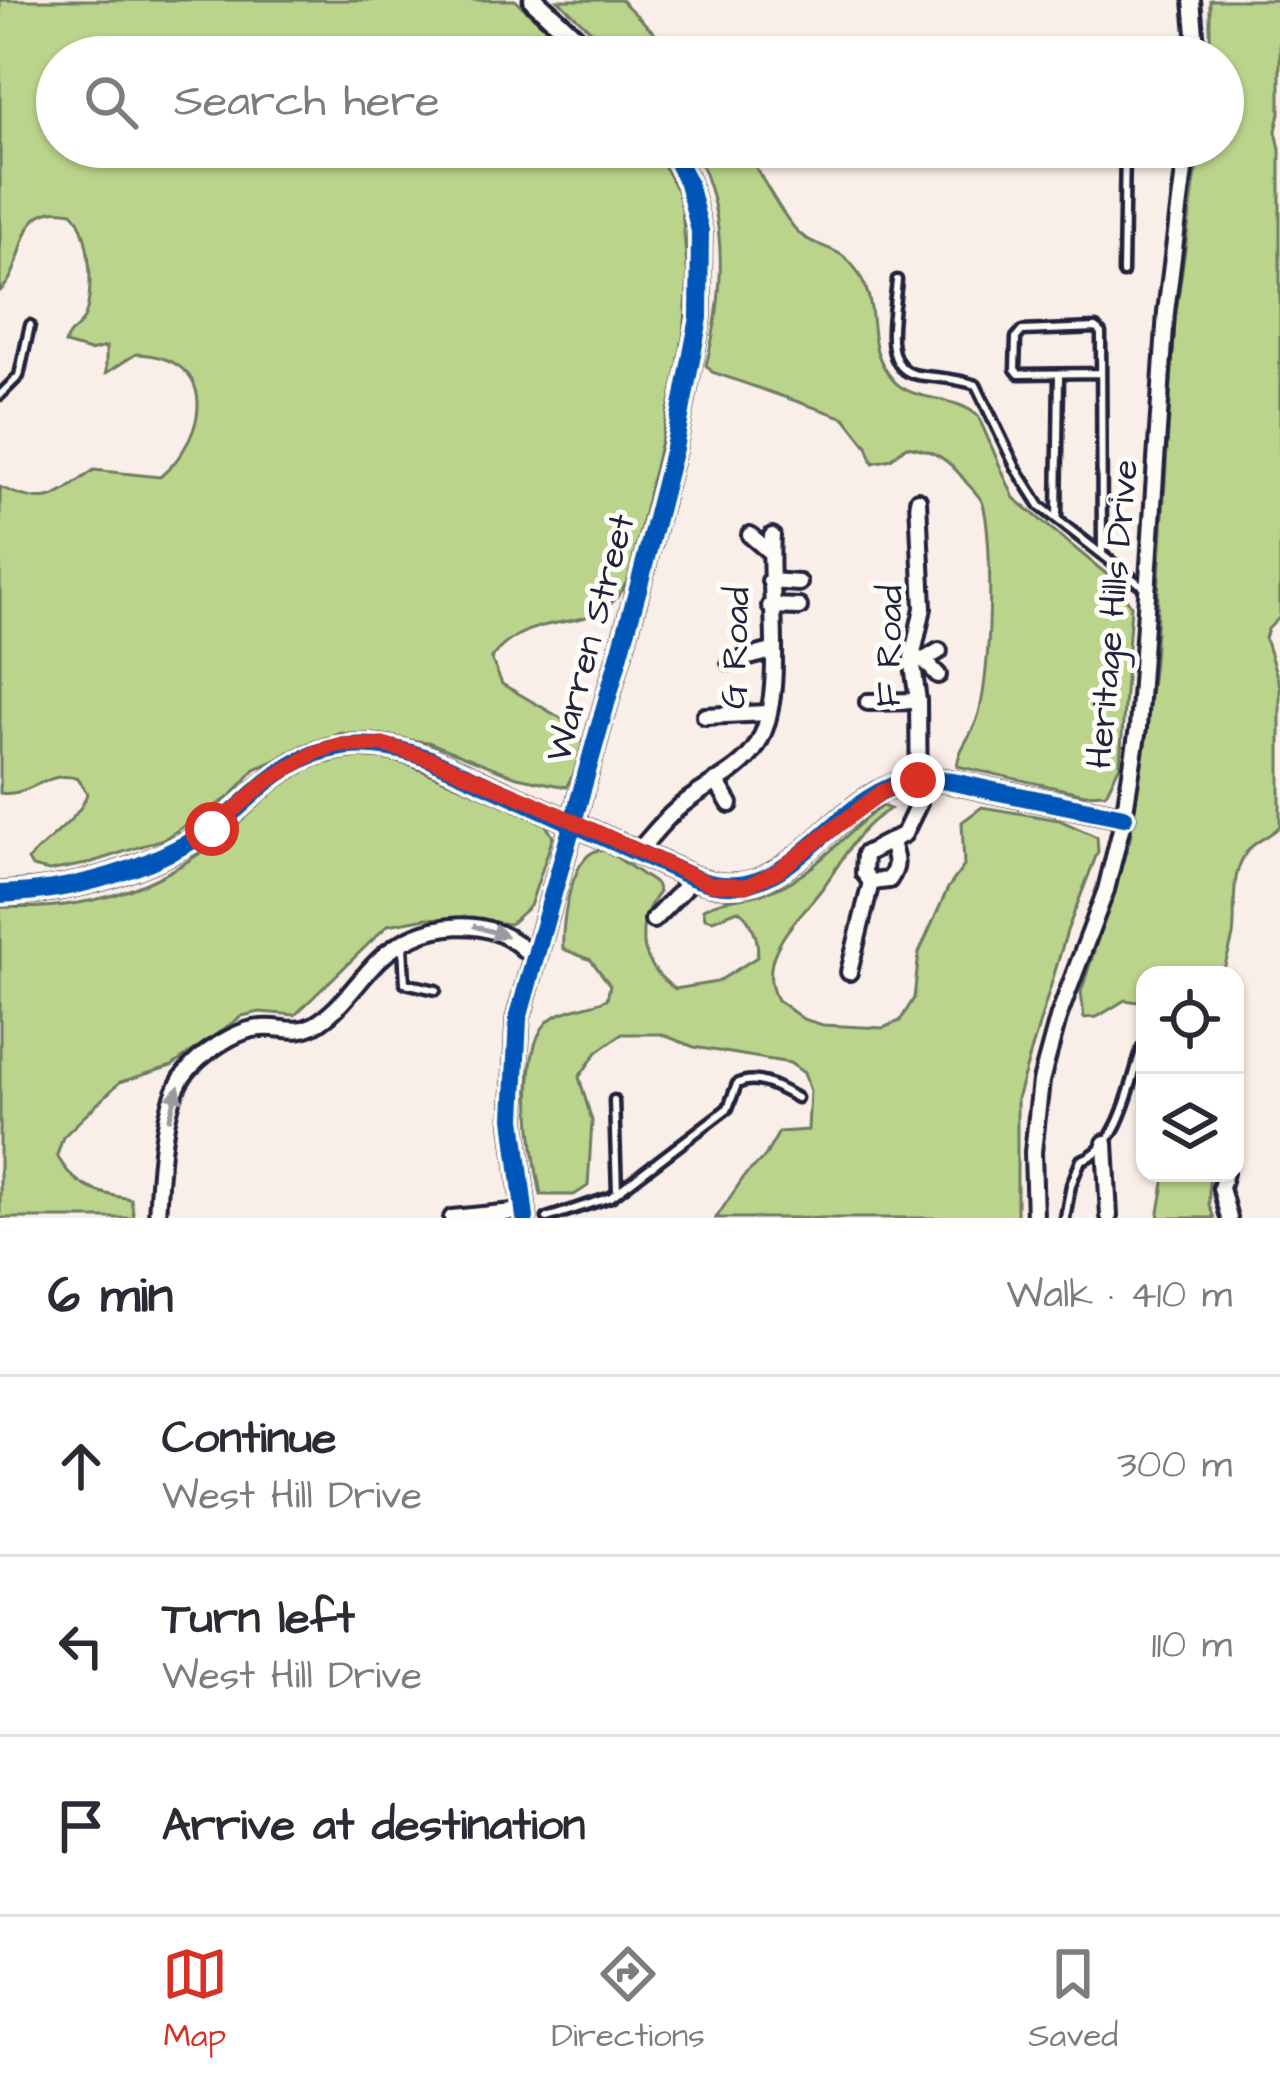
<!DOCTYPE html>
<html lang="en">
<head>
<meta charset="utf-8">
<style>
  :root { --surface:#fff; --page:#f2f2f3; --text:#2b2b33; --muted:#7c7c81; --line:#e1e1e2; --accent:#d93025 }
  body { margin:0; font-family:"Architects Daughter",sans-serif; background:var(--page); color:var(--text) }
  .controls { position:absolute; right:36px; bottom:36px; display:grid; overflow:hidden; border-radius:24px; box-shadow:0 3px 9px #0004 }
  .controls button { width:108px; height:108px; display:grid; place-items:center; padding:0; border:0; border-bottom:3px solid var(--line); background:var(--surface); color:var(--text); font:60px sans-serif }
  .stop { position:absolute; width:36px; height:36px; margin:-27px; border:9px solid #d93025; border-radius:50%; background:#fff }
  .stop.end { background:#d93025; border-color:#fff; box-shadow:0 3px 12px #0008 }
  .list { margin:0; padding:0; list-style:none }
  h2 { display:flex; justify-content:space-between; align-items:center; height:156px; margin:0; padding:0 48px; font-size:51px }
  h2 small { font-size:39px; font-weight:400; color:var(--muted) }
  .list li { display:grid; grid-template-columns:78px 1fr auto; gap:36px; align-items:center; box-sizing:border-box; height:180px; padding:0 48px; border-top:3px solid var(--line) }
  .list b { display:block; font-size:45px; white-space:nowrap }
  .list p { margin:0; font-size:39px; white-space:nowrap; color:var(--muted) }
  .list em { font-size:39px; font-style:normal; color:var(--muted) }
  .icon { flex:none; width:66px; height:66px; fill:none; stroke:currentColor; stroke-width:2; stroke-linecap:round; stroke-linejoin:round }
  .map { position:relative; flex:none; width:1280px; height:1218px; overflow:hidden }
  .search { position:absolute; background:var(--surface); box-shadow:0 3px 9px #0004; left:36px; right:36px; top:36px; height:132px; display:flex; align-items:center; gap:30px; box-sizing:border-box; padding:0 42px; border-radius:66px; color:var(--muted); font-size:45px }
  .sheet { height:696px; background:var(--surface) }
  nav { display:flex; justify-content:space-around; align-items:center; box-sizing:border-box; height:168px; border-top:3px solid var(--line); background:var(--surface); font-size:33px; color:var(--muted) }
  nav a { display:grid; justify-items:center; gap:6px }
  nav .on { color:var(--accent) }
  .map>svg:first-child { display:block }
  .green { fill:#bbd48b; stroke:#6e7b63; stroke-width:3 }
  .lines { fill:none; stroke-linecap:round; stroke-linejoin:round }
  .lane-casing { stroke:#22223b; stroke-width:15 }
  .street-casing { stroke:#22223b; stroke-width:22 }
  .secondary-casing { stroke:#22223b; stroke-width:27 }
  .lane { stroke:#fdfcf7; stroke-width:6 }
  .street { stroke:#fdfcf7; stroke-width:14 }
  .secondary { stroke:#fdfcf7; stroke-width:18 }
  .cycleway-casing { stroke:#fdfcf7; stroke-width:26 }
  .cycleway { stroke:#0057b8; stroke-width:18 }
  .oneway { fill:#9a9aa2 }
  .route { stroke:#d93025; stroke-width:15 }
  .labels { text-anchor:middle; dominant-baseline:central; stroke-width:10; stroke-linejoin:round; paint-order:stroke }
  .street-label { font-size:36px; fill:#22223b; stroke:#fdfcf7 }
</style>
</head>
<body>
<div class="map">
<svg width="1280" height="1218" viewBox="0 0 1280 1218">
  <rect width="100%" height="100%" fill="#faeee8"/>
  <filter id="ink" filterUnits="userSpaceOnUse"><feTurbulence type="fractalNoise" baseFrequency=".00833" numOctaves="2"/><feDisplacementMap in="SourceGraphic" scale="24" xChannelSelector="R" yChannelSelector="G"/><feConvolveMatrix kernelMatrix="1 2 1 2 8 2 1 2 1" color-interpolation-filters="sRGB"/></filter>
  <g filter="url(#ink)">
    <g class="green">
      <path d="M0 0H515L577 57H57V147H654L681 198 688 279 683 347 629 577C599 646 539 599 491 658L502 684 564 720 584 743 581 762 566 787 517 777 428 742 341 733 255 769 231 796 164 839 86 864 49 871 32 867 28 860C45 840 82 818 87 793L78 779C49 768 29 798 0 793V487C49 509 54 498 94 470L160 477C210 434 219 357 136 354L106 373V347L90 351 65 344C68 331 75 332 82 322 96 300 91 230 72 212 12 199 30 266 0 291Z"/>
      <polygon points="558,0 621,0 679,57 619,57"/>
      <path d="M1210 0H1280V113L1276 131 1280 149V617L1268 629 1265 638 1280 686V826C1271 836 1257 840 1249 849 1228 874 1237 907 1233 936 1230 949 1226 962 1222 975H1145V1003L1125 1000 1097 1017 1084 1018 1081 992 1130 839 1146 732 1154 661 1175 320 1198 158 1200 147H1223V57H1210Z"/>
      <path d="M693 147H744C757 169 783 218 800 234 820 251 842 244 860 276 882 314 862 343 893 380 913 403 954 394 978 416L1014 498 1115 581 1131 606 1120 765 1106 793 1085 794 957 766C959 746 973 735 978 716 991 677 994 543 983 504 980 496 972 489 966 482 949 459 934 450 906 446L891 459 873 463 867 446 845 418 712 372 706 365C725 293 729 215 693 147Z"/>
      <path d="M338 754 394 759 543 820 553 837 530 906 510 924 427 918 388 925 295 1015 260 1012 242 1016 172 1066 120 1082 63 1137 57 1155C73 1187 98 1194 131 1199L134 1218H0V907C96 912 168 885 240 822 260 805 288 771 310 760 318 757 330 756 338 754Z"/>
      <path d="M882 806 890 809C856 829 847 854 824 886 801 918 753 954 777 1000L803 1019 823 1025 883 1028 900 1021 914 998 919 953 948 888 964 866 962 822 982 807 1059 820 1097 837 1098 851 1067 931 1017 1099V1218H716L746 1174 764 1158 779 1132 808 1130 810 1091 804 1073 790 1063 694 1047 661 1034H622L597 1052 579 1077 592 1121 588 1186 574 1195H541C533 1157 515 1043 552 1018 567 1008 590 1007 607 999L610 985 591 960 563 949C561 923 572 844 606 850L656 884 659 892C632 927 640 964 675 989L717 982 757 957C760 941 752 919 738 910L713 920 705 918 703 909C727 895 752 900 776 889 818 871 846 831 882 806Z"/>
      <polygon points="1150,1173 1209,1173 1209,1205 1214,1218 1158,1218 1165,1177"/>
    </g>
    <g class="lines">
      <defs>
        <g id="lane">
          <polyline points="1123,273 1125,147"/>
          <path d="M897 280C895 309 878 369 918 375 939 378 956 378 976 385L1016 468 1040 506 1146 589"/>
          <polyline points="1101,373 1019,374 1015,369 1016,338 1022,331 1096,328 1101,333 1102,552"/>
          <polyline points="0,395 19,376 30,325"/>
          <polyline points="1057,519 1059,374"/>
          <polyline points="403,945 405,983 436,990"/>
          <polyline points="614,1100 617,1192"/>
          <path d="M547 1218 611 1197 728 1108 737 1084C757 1074 779 1088 797 1098"/>
          <path d="M1065 1218 1071 1185 1081 1160C1120 1148 1130 1084 1142 1048"/>
        </g>
        <g id="street">
          <polyline points="1192,0 1197,57"/>
          <polyline points="750,535 771,553"/>
          <polyline points="770,581 799,583"/>
          <polyline points="770,606 799,607"/>
          <polyline points="912,658 924,660 939,651"/>
          <polyline points="924,660 938,675"/>
          <polyline points="730,662 772,651"/>
          <polyline points="868,702 918,701"/>
          <polyline points="705,716 767,713"/>
          <polyline points="716,781 730,804"/>
          <path d="M891 843C896 859 899 866 889 880L871 882 864 873 865 854 904 834 919 803 918 701 912 658 923 608 918 500"/>
          <path d="M638 851C651 837 662 822 676 810 698 789 731 778 751 754 790 707 767 595 772 536"/>
          <polyline points="653,920 694,878"/>
          <polyline points="849,972 871,882"/>
          <polyline points="1105,1143 1109,1216"/>
          <polyline points="1225,1173 1221,1188 1229,1218"/>
          <path d="M157 1218C159 1180 162 1105 184 1075 199 1055 236 1029 261 1028 282 1026 294 1035 314 1025 341 1010 357 981 379 960 420 920 494 911 532 958"/>
          <polyline points="452,1218 524,1211"/>
          <polyline points="1035,1218 1033,1152 1041,1081 1059,1015 1106,890 1124,817 1138,728 1166,312 1187,147"/>
        </g>
        <g id="secondary">
          <polyline points="534,0 595,57"/>
          <path d="M0 894C76 891 145 871 210 830 230 817 248 798 267 782 318 740 369 737 430 759L694 878C792 917 830 790 917 780 941 777 966 785 989 790 1034 799 1079 808 1124 817"/>
          <polyline points="525,1218 513,1118 518,1019 638,589 674,448 699,318 700,231 688,183 670,147"/>
        </g>
      </defs>
      <use href="#lane" class="lane-casing"/>
      <use href="#street" class="street-casing"/>
      <use href="#secondary" class="secondary-casing"/>
      <use href="#lane" class="lane"/>
      <use href="#street" class="street"/>
      <use href="#secondary" class="secondary"/>
      <defs>
        <g id="cycleway">
          <path d="M0 894C76 891 145 871 210 830 230 817 248 798 267 782 318 740 369 737 430 759L694 878C792 917 830 790 917 780 941 777 966 785 989 790 1034 799 1079 808 1124 817"/>
          <polyline points="525,1218 513,1118 518,1019 638,589 674,448 699,318 700,231 688,183 670,147"/>
        </g>
      </defs>
      <use href="#cycleway" class="cycleway-casing"/>
      <use href="#cycleway" class="cycleway"/>
    </g>
    <defs><path id="oneway-solid" d="M-6-.8H1V-3.2L6.5 0L1 3.2V.8H-6Z" transform="scale(3)"/></defs>
    <g class="oneway">
      <use href="#oneway-solid" transform="translate(490 931) rotate(17)"/>
      <use href="#oneway-solid" transform="translate(174 1103) rotate(-74)"/>
    </g>
  </g>
  <g class="lines" filter="url(#ink)">
    <polyline class="route" points="212,829 269,780 314,753 338,745 385,745 430,759 534,803 710,884 746,886 778,871 883,791 918,780"/>
  </g>
  <g class="labels">
    <g class="street-label">
      <text transform="translate(1113 614) rotate(-85)">Heritage Hills Drive</text>
      <text transform="translate(591 638) rotate(-75)">Warren Street</text>
      <text transform="translate(890 646) rotate(-89)">F Road</text>
      <text transform="translate(736 648) rotate(-88)">G Road</text>
    </g>
  </g>
</svg>
<div class="controls">
<button><svg class="icon" aria-label="locate" viewBox="0 0 24 24"><circle cx="12" cy="12" r="6"/><path d="M12 2v4M12 18v4M2 12h4M18 12h4"/></svg></button>
<button><svg class="icon" aria-label="layers" viewBox="0 0 24 24"><path d="M12 4l9 5-9 5-9-5zM3 14l9 5 9-5"/></svg></button>
</div>
<div class="stop" style="left:212px;top:829px"></div>
<div class="stop end" style="left:918px;top:780px"></div>
<div class="search"><svg class="icon" aria-label="search" viewBox="0 0 24 24"><circle cx="10" cy="10" r="6"/><path d="M15 15l6 6"/></svg>Search here</div>
</div>
<section class="sheet">
<h2>6 min<small>Walk · 410 m</small></h2>
<ul class="list">
<li><svg class="icon" aria-label="ahead" viewBox="0 0 24 24"><path d="M12 20V5M6 11l6-6 6 6"/></svg><div><b>Continue</b><p>West Hill Drive</p></div><em>300 m</em></li>
<li><svg class="icon" aria-label="left" viewBox="0 0 24 24"><path d="M17 20v-9H6M10 6l-5 5 5 5"/></svg><div><b>Turn left</b><p>West Hill Drive</p></div><em>110 m</em></li>
<li><svg class="icon" aria-label="arrive" viewBox="0 0 24 24"><path d="M6 21V4h12l-3 4 3 4H6"/></svg><div><b>Arrive at destination</b></div></li>
</ul>
</section>
<nav>
<a class="on"><svg class="icon" aria-label="map" viewBox="0 0 24 24"><path d="M3 6l6-2 6 2 6-2v14l-6 2-6-2-6 2zM9 4v14M15 6v14"/></svg>Map</a>
<a><svg class="icon" aria-label="directions" viewBox="0 0 24 24"><path d="M12 3l9 9-9 9-9-9zM9 14v-3h6M13 9l2 2-2 2"/></svg>Directions</a>
<a><svg class="icon" aria-label="saved" viewBox="0 0 24 24"><path d="M7 4h10v16l-5-4-5 4z"/></svg>Saved</a>
</nav>
</body>
</html>
